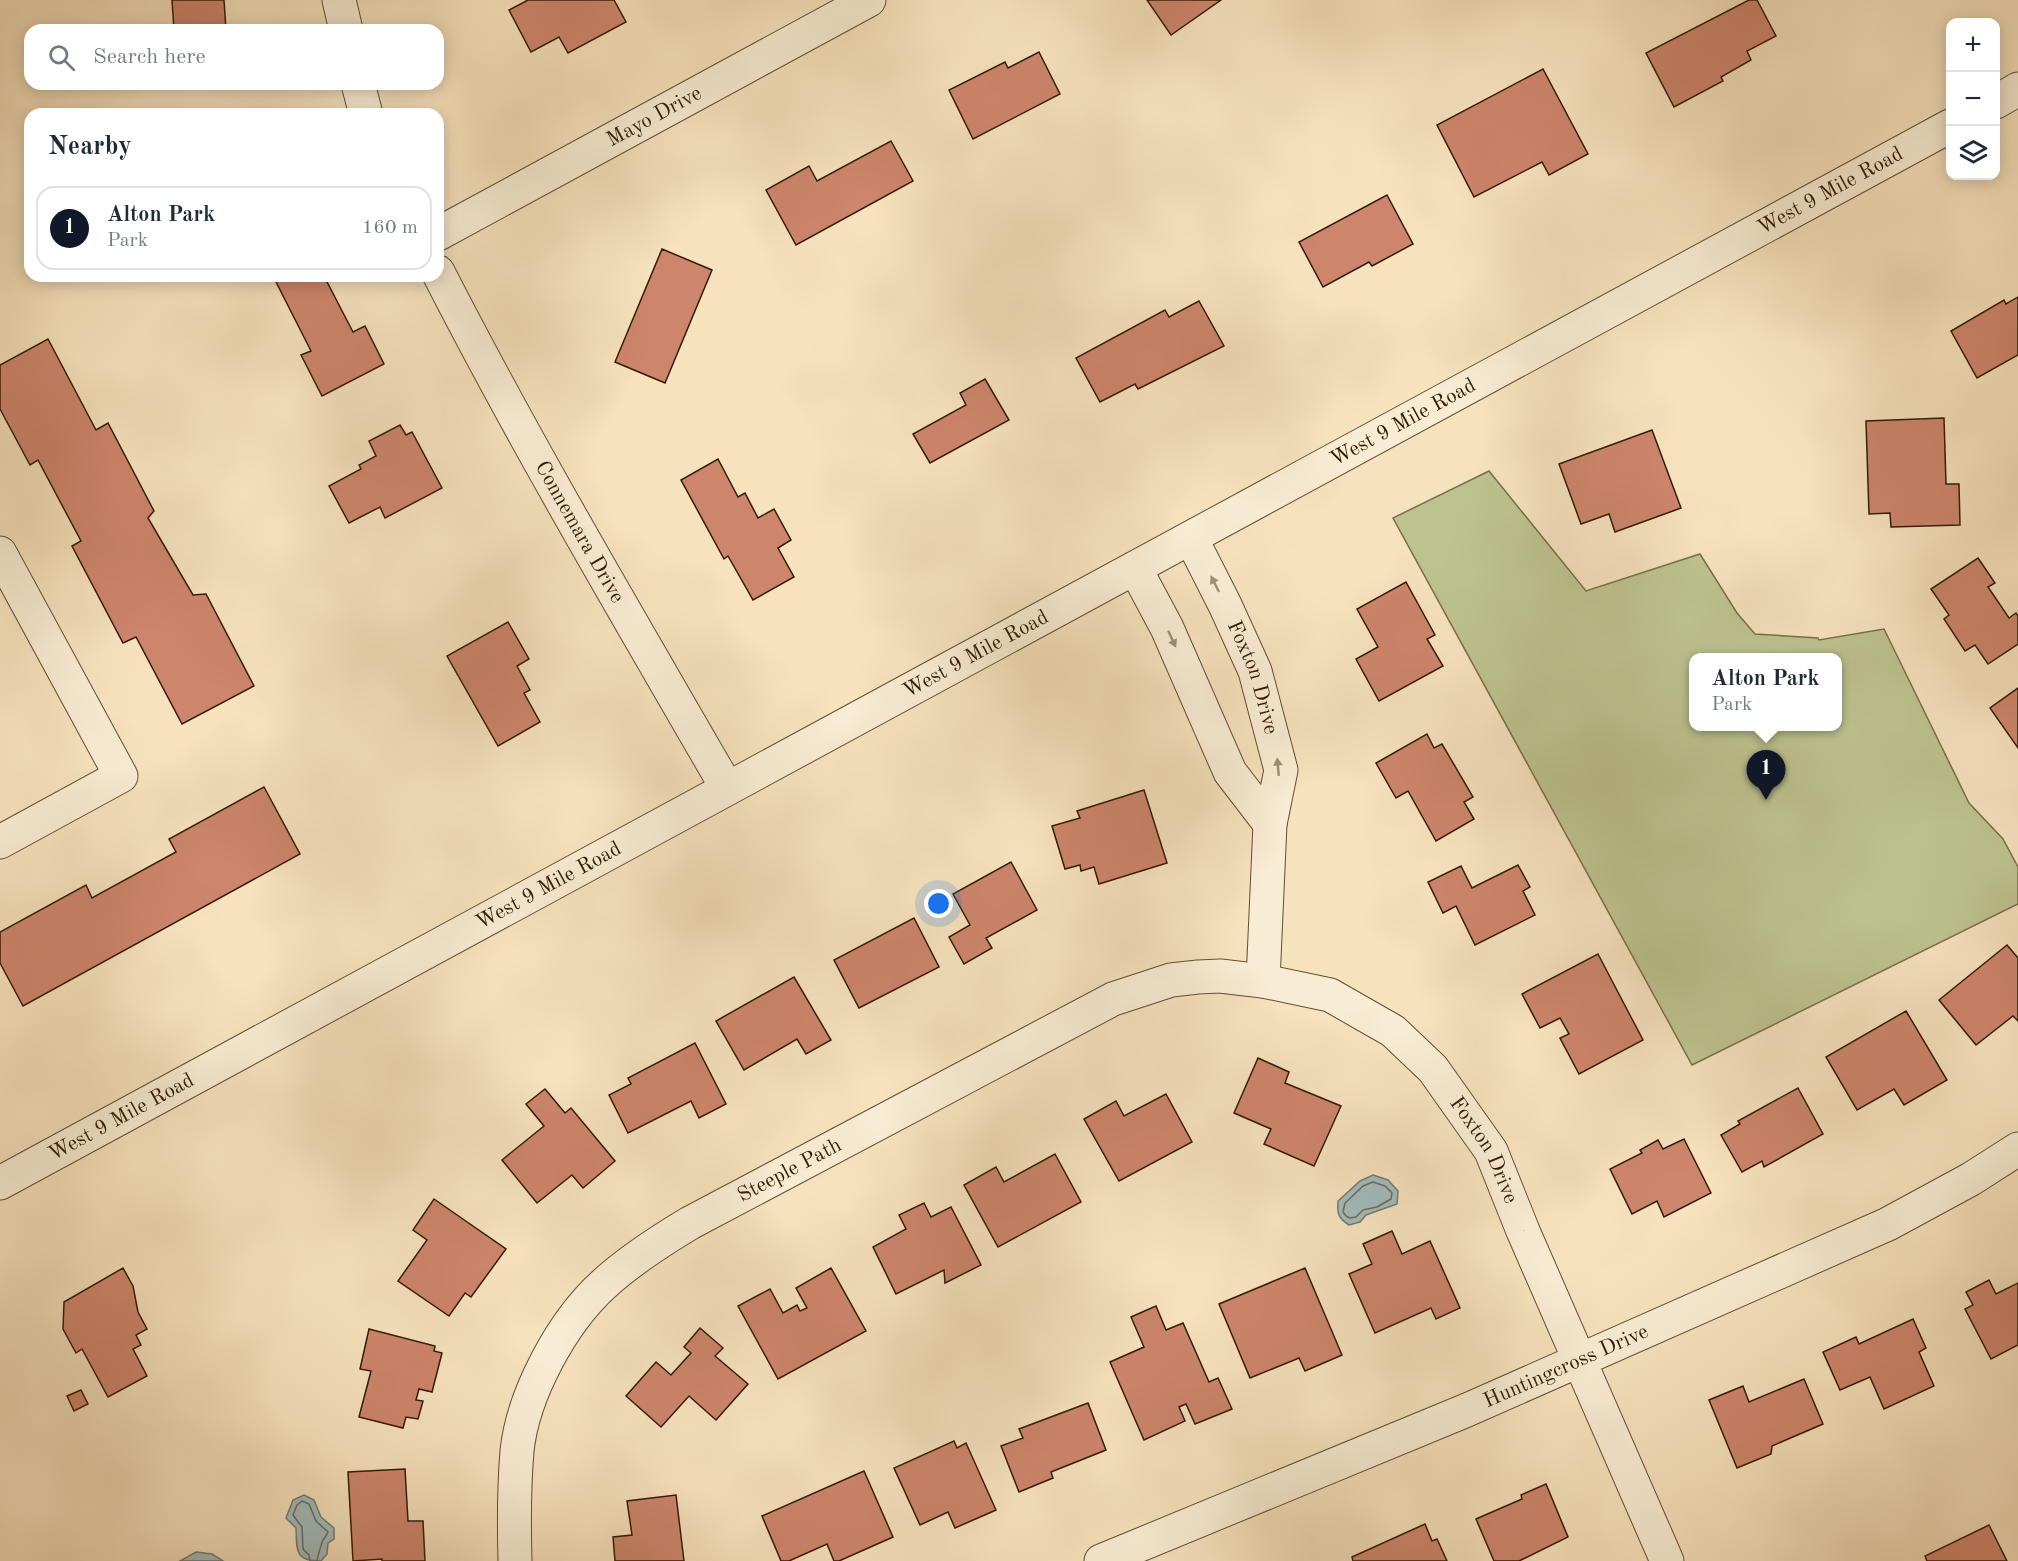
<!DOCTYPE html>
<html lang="en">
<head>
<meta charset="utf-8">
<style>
  :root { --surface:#fff; --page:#f6f6f7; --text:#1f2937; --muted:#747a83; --line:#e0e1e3; --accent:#111827 }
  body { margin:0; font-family:"Old Standard TT",serif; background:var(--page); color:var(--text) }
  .controls { position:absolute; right:18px; top:18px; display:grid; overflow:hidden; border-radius:12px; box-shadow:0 3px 15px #0003 }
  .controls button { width:54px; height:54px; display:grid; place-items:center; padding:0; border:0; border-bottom:2px solid var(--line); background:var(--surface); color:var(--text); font:30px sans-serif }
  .you { position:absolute; left:939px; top:904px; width:21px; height:21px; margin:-15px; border:4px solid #fff; border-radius:50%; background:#1a73e8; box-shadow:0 0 0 9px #1a73e833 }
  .badge { display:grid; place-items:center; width:39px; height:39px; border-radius:50%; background:var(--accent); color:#fff; font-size:20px; font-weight:700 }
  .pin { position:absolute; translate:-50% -50px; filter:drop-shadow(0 2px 3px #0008) }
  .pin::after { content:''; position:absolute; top:32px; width:21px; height:18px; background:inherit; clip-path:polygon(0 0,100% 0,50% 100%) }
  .popup { position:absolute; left:1689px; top:653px; width:153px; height:78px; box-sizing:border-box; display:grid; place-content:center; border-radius:12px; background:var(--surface); filter:drop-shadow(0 2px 4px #0005); font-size:20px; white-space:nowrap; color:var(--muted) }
  .popup b { font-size:22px; color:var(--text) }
  .popup::after { content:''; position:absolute; left:50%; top:100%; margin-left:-12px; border:12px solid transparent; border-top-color:var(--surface) }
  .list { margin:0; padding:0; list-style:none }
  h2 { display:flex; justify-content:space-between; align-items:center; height:78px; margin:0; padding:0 24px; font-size:26px }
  h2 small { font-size:20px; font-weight:400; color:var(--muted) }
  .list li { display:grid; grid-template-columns:39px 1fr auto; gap:18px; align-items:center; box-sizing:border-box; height:84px; margin:0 12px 12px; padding:0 12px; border:2px solid var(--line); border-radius:18px }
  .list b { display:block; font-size:22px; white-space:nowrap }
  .list p { margin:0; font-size:20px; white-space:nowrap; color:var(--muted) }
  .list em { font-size:20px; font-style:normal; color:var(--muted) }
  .icon { flex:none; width:33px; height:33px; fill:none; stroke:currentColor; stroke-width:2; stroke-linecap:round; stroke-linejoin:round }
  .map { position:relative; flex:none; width:2018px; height:1561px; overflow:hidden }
  .search { position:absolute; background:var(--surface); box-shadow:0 3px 15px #0003; left:24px; top:24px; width:420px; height:66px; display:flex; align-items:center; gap:15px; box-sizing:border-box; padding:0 21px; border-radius:18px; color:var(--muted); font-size:22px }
  .panel { position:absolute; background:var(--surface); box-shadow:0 3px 15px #0003; left:24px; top:108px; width:420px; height:174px; border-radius:18px }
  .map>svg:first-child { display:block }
  .green { fill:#bdc390; stroke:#786f4a; stroke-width:1.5; fill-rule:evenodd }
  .water { fill:#a2bbbc; stroke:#757b72; stroke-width:1.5 }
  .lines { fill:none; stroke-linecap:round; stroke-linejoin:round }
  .shore { stroke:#6a6b60; stroke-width:1.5 }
  .building { fill:#cd856d; stroke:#321b04; stroke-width:1.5 }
  .minor-casing { stroke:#634d32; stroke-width:35 }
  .tertiary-casing { stroke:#634d32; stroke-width:35 }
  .minor { stroke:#f9ecd4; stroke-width:33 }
  .tertiary { stroke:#f9ecd4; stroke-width:33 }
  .oneway { fill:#9f8e76 }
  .labels { text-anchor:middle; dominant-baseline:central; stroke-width:4.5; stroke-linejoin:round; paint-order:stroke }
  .street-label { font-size:21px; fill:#321b04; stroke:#f9ecd4 }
</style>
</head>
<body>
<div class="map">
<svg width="2018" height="1561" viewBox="0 0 2018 1561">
  <rect width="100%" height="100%" fill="#f6e2bd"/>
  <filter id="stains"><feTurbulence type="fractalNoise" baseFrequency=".00333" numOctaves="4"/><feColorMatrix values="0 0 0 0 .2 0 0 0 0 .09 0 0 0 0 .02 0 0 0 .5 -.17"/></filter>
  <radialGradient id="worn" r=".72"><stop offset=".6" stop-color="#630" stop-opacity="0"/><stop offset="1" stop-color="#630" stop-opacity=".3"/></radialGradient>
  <path class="green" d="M1489 471 1586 591 1700 554 1737 613 1755 634 1818 638 1819 640 1884 629 1969 803 2003 839 2018 867V904L1692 1065 1393 518ZM1827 658H1838V726H1694V658Z"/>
  <g class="water">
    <path d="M1373 1175 1388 1180 1398 1191 1397 1204 1366 1215 1360 1222 1349 1225C1338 1218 1337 1213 1338 1201L1360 1181Z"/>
    <path d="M304 1495 314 1500 321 1517 334 1528V1539L328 1543 327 1554 321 1561C294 1561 297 1550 296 1528L286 1518 293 1500Z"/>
    <polygon points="196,1552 212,1554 223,1561 180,1561"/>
  </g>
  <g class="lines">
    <g class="shore">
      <polygon points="1373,1182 1385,1186 1392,1193 1391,1199 1377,1207 1363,1210 1356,1217 1350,1218 1346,1216 1343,1212 1345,1203 1363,1186"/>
      <path d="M310 1561 309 1555 303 1549 302 1527 293 1515 297 1505 302 1501 309 1504 316 1521 328 1532C327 1535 325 1537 323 1540 322 1542 317 1558 317 1561"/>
    </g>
  </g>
  <g class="building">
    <polygon points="172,0 224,0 226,30 174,30"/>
    <polygon points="528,0 614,0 626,22 568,53 559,37 531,52 509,10"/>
    <polygon points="1147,0 1221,0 1171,35"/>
    <polygon points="1749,0 1757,0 1776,36 1747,51 1751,60 1721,77 1723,81 1674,107 1646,53"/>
    <polygon points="1039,52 1060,94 973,139 949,90 1005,62 1008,68"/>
    <polygon points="1543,69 1588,154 1549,175 1542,162 1474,197 1437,125"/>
    <polygon points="891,141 913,181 796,245 766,190 809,166 817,181"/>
    <polygon points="1387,195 1413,244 1372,266 1369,262 1323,287 1299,242"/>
    <polygon points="662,249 712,270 665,383 615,362"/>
    <polygon points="273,276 324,276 353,332 365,326 384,364 322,396 301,355 311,351"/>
    <polygon points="2018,297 2018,355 1977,378 1951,331 2004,300 2006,304"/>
    <polygon points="1199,301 1224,346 1138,389 1135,384 1100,402 1076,358 1165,310 1169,317"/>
    <polygon points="48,339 96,430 108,423 154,511 148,518 193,595 206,594 254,686 182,724 136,637 123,643 72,546 81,541 38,460 30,465 0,409 0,365"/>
    <polygon points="985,379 1009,420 930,463 913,434 966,405 960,393"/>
    <polygon points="1944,418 1946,484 1959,484 1960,525 1891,527 1890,513 1869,514 1866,421"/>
    <polygon points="400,425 406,435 412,432 442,488 385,518 380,507 349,523 329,486 361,469 359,465 376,456 369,441"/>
    <polygon points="1652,430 1681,508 1615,532 1609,514 1581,524 1559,464"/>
    <polygon points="718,459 738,497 745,493 758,518 774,509 791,540 778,548 794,577 753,600 728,556 724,559 681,480"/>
    <polygon points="1978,558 1995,583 1988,587 2009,618 2016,613 2018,616 2018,644 1988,664 1975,645 1965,651 1944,619 1949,615 1931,589"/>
    <polygon points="1406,582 1435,635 1427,639 1443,666 1379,701 1356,659 1378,647 1357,609"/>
    <polygon points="508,622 529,659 517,666 530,690 524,693 540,722 498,746 447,656"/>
    <polygon points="2018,688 2018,748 1990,708"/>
    <polygon points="1427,734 1434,748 1442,744 1473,797 1464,802 1474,819 1436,841 1408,791 1396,798 1376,763"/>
    <polygon points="264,787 300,854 23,1006 0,963 0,932 86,885 92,898 176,852 169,839"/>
    <polygon points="1144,790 1167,863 1099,884 1094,867 1081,871 1080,865 1065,869 1052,826 1080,818 1077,811"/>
    <polygon points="1011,862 1037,910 986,938 992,948 964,964 949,937 970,925 953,894"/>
    <polygon points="1518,865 1530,887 1523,891 1535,915 1475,945 1456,906 1443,913 1428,882 1461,866 1472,888"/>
    <polygon points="914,918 939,967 859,1008 834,960"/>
    <polygon points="2007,945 2018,958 2018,1021 2013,1016 1976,1045 1939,1000"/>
    <polygon points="1598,954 1643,1040 1579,1074 1560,1038 1569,1034 1560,1018 1540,1028 1522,994"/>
    <polygon points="794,977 831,1040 806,1054 797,1039 744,1070 716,1021"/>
    <polygon points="1906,1011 1947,1080 1904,1105 1894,1089 1857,1110 1826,1057"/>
    <polygon points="695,1043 726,1104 699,1118 691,1101 628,1133 609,1095 631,1084 628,1078"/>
    <polygon points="1258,1058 1289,1072 1285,1083 1341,1106 1314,1166 1264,1144 1271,1129 1234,1113"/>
    <polygon points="1798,1088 1823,1134 1764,1167 1762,1161 1742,1172 1721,1135 1740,1124 1738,1121"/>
    <polygon points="545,1089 565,1113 571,1108 615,1161 583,1188 572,1175 537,1203 502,1160 544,1126 526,1104"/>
    <polygon points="1166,1094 1192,1142 1119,1181 1084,1119 1116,1101 1124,1116"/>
    <polygon points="1684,1139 1711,1193 1664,1217 1657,1201 1632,1214 1610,1169 1642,1153 1640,1150 1658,1140 1663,1149"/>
    <polygon points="1055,1154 1081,1202 998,1247 964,1185 996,1167 1004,1182"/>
    <polygon points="434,1199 506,1249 471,1297 465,1293 449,1316 398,1281 427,1240 413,1230"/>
    <polygon points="924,1203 931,1217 951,1207 981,1265 945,1283 944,1270 896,1294 873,1247 906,1229 899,1215"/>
    <polygon points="1392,1231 1402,1254 1430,1241 1460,1308 1436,1319 1431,1308 1375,1333 1349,1274 1372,1264 1363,1244"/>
    <polygon points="123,1268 133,1286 138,1312 147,1329 136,1335 141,1345 133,1349 147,1376 108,1397 82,1349 76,1353 63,1329 64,1302"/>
    <polygon points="831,1268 866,1331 778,1379 738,1306 770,1289 783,1313 797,1305 800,1311 807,1308 796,1288"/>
    <polygon points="1305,1268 1342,1355 1305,1371 1299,1358 1250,1378 1219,1304"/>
    <polygon points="1989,1280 1996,1294 2018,1283 2018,1345 1991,1359 1965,1309 1973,1305 1966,1292"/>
    <polygon points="1156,1306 1166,1330 1183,1323 1209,1382 1218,1378 1232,1409 1195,1424 1186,1404 1179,1407 1185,1421 1144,1440 1110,1362 1144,1347 1131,1317"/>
    <polygon points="1913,1319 1926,1348 1919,1352 1934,1386 1884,1409 1870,1377 1840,1390 1823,1352 1856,1337 1859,1344"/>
    <polygon points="700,1328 723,1348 715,1356 748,1384 716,1420 689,1396 661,1427 626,1396 656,1362 671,1375 691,1353 684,1347"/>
    <polygon points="369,1329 435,1346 434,1351 442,1353 432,1392 419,1389 416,1400 423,1401 418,1419 406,1417 403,1428 359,1417 371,1371 360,1369"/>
    <polygon points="1804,1379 1823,1424 1772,1446 1771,1454 1737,1468 1709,1400 1743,1386 1749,1402"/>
    <polygon points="81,1390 88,1404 74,1411 67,1396"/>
    <polygon points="1088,1403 1106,1450 1051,1472 1053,1478 1019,1492 1001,1446 1023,1438 1019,1429"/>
    <polygon points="954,1441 957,1448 966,1443 996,1510 955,1528 948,1512 920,1525 894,1468"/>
    <polygon points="405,1469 408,1521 423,1521 425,1561 382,1561 382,1559 353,1561 348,1472"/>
    <polygon points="864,1471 893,1537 839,1561 834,1561 827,1544 789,1561 781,1561 762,1516"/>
    <polygon points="1546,1484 1568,1537 1519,1561 1494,1561 1476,1519 1522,1499 1521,1495"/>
    <polygon points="676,1495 684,1561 615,1561 613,1537 632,1535 627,1501"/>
    <polygon points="1425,1524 1432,1541 1437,1539 1447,1561 1353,1561 1352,1557"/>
    <polygon points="1989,1525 2007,1561 1927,1561 1925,1556"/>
  </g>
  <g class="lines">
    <defs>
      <g id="minor">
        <polyline points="339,0 346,30"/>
        <polyline points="358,84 366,114"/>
        <path id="s1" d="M438 234 869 0"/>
        <path id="s2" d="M438 272C528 448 629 618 727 788"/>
        <path id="s3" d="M1191 538 1225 605 1255 671 1281 770 1270 824 1263 981"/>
        <polyline points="0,553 121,776 0,842"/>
        <polyline points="1135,568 1167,628 1230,772 1270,824"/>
        <path id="s4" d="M515 1561C514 1525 514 1487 517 1451 523 1394 562 1322 604 1284 630 1260 660 1241 690 1223L1113 999 1171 980 1198 977 1220 976 1263 981 1330 995 1393 1031 1433 1069 1491 1151 1523 1231 1667 1561"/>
        <path id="s5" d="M1101 1561 1467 1410 1888 1224 1971 1179 2018 1149"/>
      </g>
      <g id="tertiary">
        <polyline points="1996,102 2018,89"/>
        <path id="s6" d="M0 1183 1950 126"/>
      </g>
    </defs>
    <use href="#minor" class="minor-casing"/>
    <use href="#tertiary" class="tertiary-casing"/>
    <use href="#minor" class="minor"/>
    <use href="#tertiary" class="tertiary"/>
  </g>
  <defs><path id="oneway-solid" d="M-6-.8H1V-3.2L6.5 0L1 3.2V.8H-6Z" transform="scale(1.5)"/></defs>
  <g class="oneway">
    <use href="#oneway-solid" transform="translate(1215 584) rotate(-117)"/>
    <use href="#oneway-solid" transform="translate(1172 639) rotate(65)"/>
    <use href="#oneway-solid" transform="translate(1278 767) rotate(-95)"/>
  </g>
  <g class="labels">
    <g class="street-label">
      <text stroke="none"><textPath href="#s1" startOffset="246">Mayo Drive</textPath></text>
      <text stroke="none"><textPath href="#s6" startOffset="2082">West 9 Mile Road</textPath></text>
      <text stroke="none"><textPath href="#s6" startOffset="1596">West 9 Mile Road</textPath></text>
      <text stroke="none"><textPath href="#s2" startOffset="296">Connemara Drive</textPath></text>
      <text stroke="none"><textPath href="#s6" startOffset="1110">West 9 Mile Road</textPath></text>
      <text stroke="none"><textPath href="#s3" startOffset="153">Foxton Drive</textPath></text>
      <text stroke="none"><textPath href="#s6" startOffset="624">West 9 Mile Road</textPath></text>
      <text stroke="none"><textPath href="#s6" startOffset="138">West 9 Mile Road</textPath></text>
      <text stroke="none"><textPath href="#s4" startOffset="1332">Foxton Drive</textPath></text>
      <text stroke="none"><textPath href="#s4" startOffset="520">Steeple Path</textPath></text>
      <text stroke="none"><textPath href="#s5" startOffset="504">Huntingcross Drive</textPath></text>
    </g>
  </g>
  <rect width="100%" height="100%" filter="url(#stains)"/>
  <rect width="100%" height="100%" fill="url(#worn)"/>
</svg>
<div class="controls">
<button>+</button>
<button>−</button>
<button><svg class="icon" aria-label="layers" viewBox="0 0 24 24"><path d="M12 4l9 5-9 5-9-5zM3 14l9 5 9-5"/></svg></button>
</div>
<div class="you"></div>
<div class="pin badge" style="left:1766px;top:800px">1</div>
<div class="popup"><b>Alton Park</b>Park</div>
<div class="search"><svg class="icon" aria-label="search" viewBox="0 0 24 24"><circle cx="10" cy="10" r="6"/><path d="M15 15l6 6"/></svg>Search here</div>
<section class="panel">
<h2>Nearby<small></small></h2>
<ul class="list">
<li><span class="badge">1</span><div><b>Alton Park</b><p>Park</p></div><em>160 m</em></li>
</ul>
</section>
</div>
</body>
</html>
